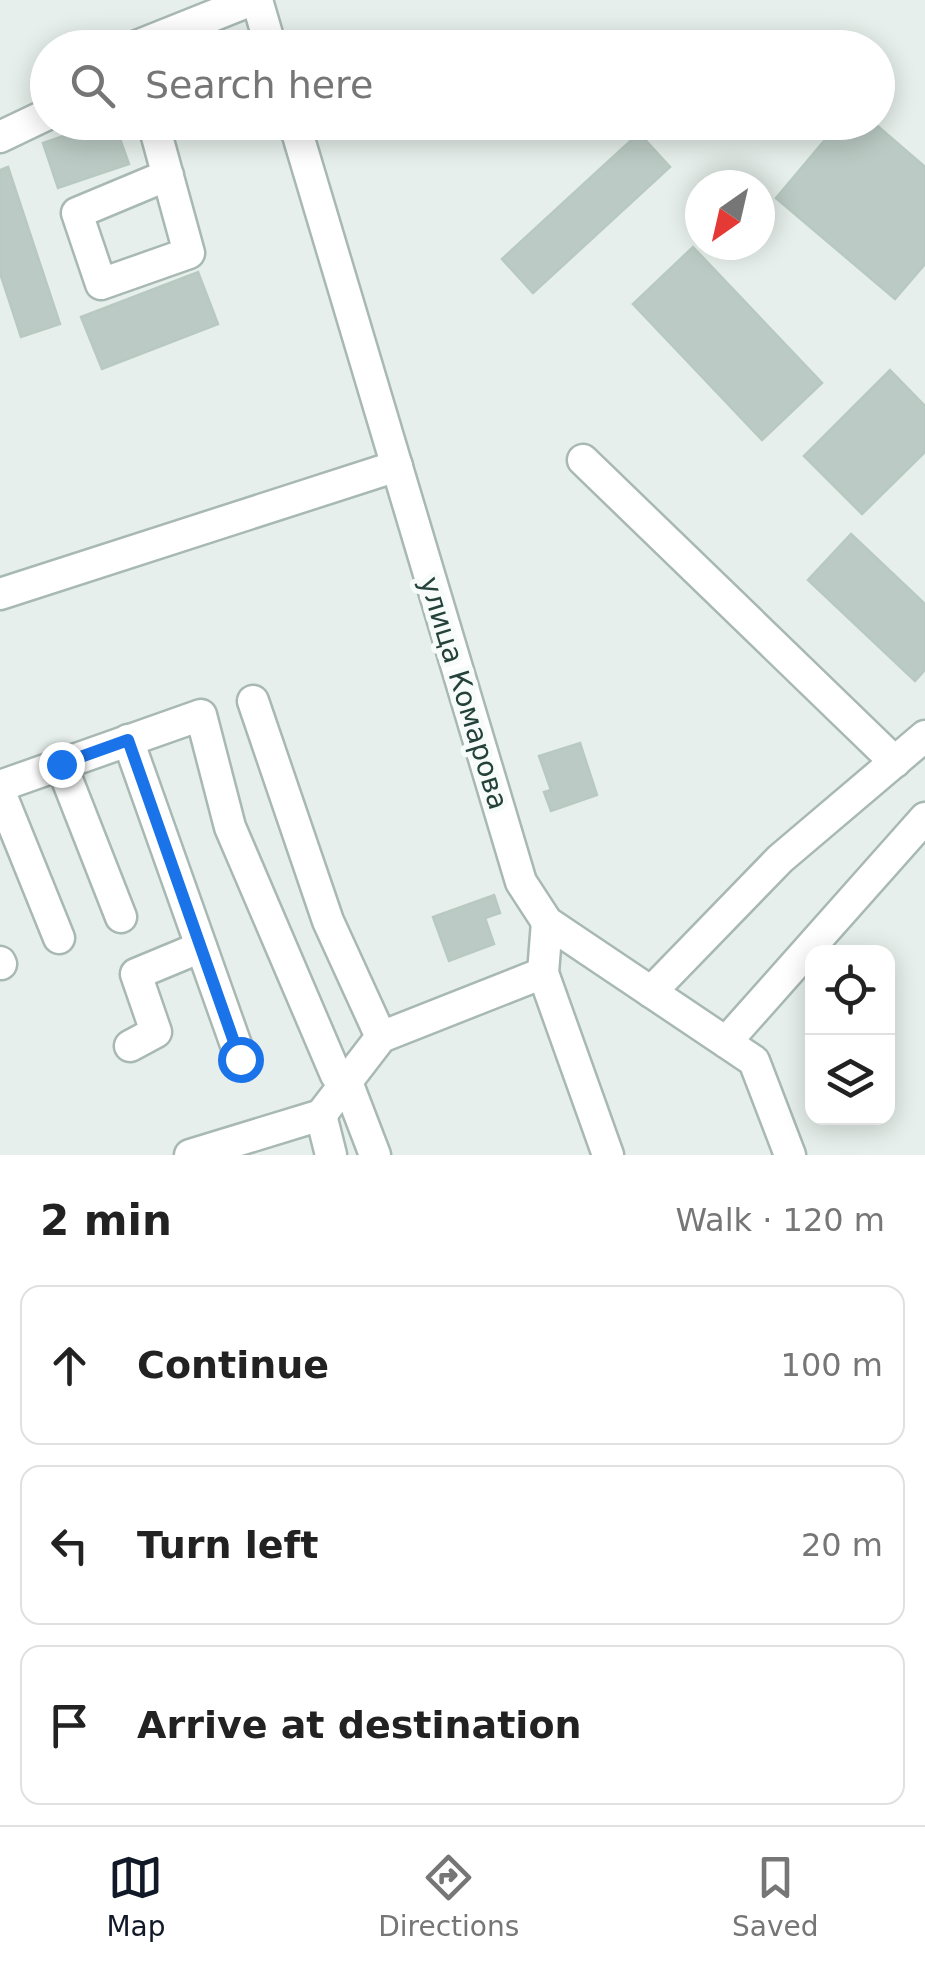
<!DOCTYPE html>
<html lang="en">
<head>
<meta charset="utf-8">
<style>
  :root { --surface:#fff; --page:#f2f2f2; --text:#222; --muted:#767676; --line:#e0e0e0; --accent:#111827 }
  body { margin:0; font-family:"DejaVu Sans",sans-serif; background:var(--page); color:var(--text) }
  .controls { position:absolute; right:30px; bottom:30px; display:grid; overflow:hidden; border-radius:20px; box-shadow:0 5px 25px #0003 }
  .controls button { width:90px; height:90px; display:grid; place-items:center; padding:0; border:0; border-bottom:2px solid var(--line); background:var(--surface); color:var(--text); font:50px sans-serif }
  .compass { position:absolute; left:685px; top:170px; width:90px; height:90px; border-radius:50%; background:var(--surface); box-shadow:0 5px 25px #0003; rotate:214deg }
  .stop { position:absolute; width:30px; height:30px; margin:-22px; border:8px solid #1a73e8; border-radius:50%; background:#fff }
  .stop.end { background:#1a73e8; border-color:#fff; box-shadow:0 2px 10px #0008 }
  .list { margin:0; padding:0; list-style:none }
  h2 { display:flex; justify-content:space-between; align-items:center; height:130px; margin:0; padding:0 40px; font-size:42px }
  h2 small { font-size:32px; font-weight:400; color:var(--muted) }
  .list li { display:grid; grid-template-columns:65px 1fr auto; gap:30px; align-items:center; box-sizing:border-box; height:160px; margin:0 20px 20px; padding:0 20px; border:2px solid var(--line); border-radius:20px }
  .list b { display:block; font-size:38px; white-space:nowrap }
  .list em { font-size:32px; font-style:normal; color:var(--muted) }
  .icon { flex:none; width:55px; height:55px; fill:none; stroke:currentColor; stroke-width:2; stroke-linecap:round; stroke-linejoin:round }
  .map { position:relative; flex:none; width:925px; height:1155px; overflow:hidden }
  .search { position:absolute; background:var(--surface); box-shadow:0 5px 25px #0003; left:30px; right:30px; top:30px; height:110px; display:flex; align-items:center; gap:25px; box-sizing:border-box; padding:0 35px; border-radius:55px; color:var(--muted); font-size:38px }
  .sheet { height:670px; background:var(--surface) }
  nav { display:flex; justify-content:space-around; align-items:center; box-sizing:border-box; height:140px; border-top:2px solid var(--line); background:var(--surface); font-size:28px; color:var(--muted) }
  nav a { display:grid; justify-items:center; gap:5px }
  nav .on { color:var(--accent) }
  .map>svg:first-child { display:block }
  .building { fill:#bbcac4; stroke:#b8c9c2; stroke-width:2.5 }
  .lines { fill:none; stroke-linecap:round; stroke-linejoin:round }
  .minor-casing { stroke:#a8b8b2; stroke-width:35 }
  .minor { stroke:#fff; stroke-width:30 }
  .route { stroke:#1a73e8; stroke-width:12 }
  .labels { text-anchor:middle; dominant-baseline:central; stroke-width:10; stroke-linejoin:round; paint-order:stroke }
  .street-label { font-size:28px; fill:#24423a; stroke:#f7fbf9 }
</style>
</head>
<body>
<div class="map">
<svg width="925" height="1155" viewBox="0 0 925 1155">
  <rect width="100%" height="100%" fill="#e6efeb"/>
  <g class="building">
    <polygon points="104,122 114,122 129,164 58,188 43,143"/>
    <polygon points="840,122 873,122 925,167 925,264 895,299 776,198"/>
    <polygon points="639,133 670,167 533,293 502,259"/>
    <polygon points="8,167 60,324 21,337 0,273 0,170"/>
    <polygon points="693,247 822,383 762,440 633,304"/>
    <polygon points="198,272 218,324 102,369 81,317"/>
    <polygon points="890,370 925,406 925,452 862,514 804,456"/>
    <polygon points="851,534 925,604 925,670 915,681 808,580"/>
    <polygon points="580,743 597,795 551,811 544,792 551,790 539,756"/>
    <polygon points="494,895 500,913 485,918 494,944 449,961 433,917"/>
  </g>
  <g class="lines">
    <defs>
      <g id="minor">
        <polyline points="257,0 271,48"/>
        <polyline points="132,48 252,0"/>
        <polyline points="153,122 189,253 101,284 77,213 168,175"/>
        <polyline points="294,122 521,882 547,922 754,1061 790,1155"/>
        <polyline points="0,137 48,114"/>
        <polyline points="583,460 895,762"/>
        <polyline points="0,594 397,466"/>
        <polyline points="253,701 328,921 381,1037"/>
        <polyline points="128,740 241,1059"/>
        <polyline points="61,764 121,917"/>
        <polyline points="0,786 201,715 230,827 336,1075 347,1082 375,1155"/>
        <polyline points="0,792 59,938"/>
        <polyline points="547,922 543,973 608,1155"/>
        <polyline points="0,962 1,964"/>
        <polyline points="651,992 780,859 925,736"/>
        <polyline points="726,1042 925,818"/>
        <polyline points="130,1046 156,1032 136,974 201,947"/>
        <polyline points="321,1115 331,1155"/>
        <polyline points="190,1155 321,1115 381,1037 543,973"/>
      </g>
    </defs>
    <use href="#minor" class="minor-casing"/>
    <use href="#minor" class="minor"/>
  </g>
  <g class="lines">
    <polyline class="route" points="61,764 128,740 240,1059"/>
  </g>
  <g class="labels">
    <g class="street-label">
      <text transform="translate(464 693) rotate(73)">улица Комарова</text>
    </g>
  </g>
</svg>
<div class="controls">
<button><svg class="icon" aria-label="locate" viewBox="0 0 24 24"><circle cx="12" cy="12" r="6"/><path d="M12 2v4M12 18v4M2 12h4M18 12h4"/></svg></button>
<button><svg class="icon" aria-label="layers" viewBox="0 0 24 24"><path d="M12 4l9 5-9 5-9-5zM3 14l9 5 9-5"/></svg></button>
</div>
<svg class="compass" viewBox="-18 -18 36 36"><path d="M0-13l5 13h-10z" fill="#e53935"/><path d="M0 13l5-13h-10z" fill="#767676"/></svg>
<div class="stop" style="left:240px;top:1059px"></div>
<div class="stop end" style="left:61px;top:764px"></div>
<div class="search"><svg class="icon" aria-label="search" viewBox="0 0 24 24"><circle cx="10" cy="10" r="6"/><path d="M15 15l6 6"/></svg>Search here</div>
</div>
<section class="sheet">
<h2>2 min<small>Walk · 120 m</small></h2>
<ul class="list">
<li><svg class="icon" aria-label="ahead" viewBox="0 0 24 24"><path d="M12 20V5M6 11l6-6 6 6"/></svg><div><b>Continue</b></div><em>100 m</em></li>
<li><svg class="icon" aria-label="left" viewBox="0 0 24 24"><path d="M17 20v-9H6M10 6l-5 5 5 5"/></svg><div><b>Turn left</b></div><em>20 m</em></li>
<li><svg class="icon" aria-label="arrive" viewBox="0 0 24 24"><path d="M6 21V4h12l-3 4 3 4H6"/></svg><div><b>Arrive at destination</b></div></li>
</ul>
</section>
<nav>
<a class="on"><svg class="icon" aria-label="map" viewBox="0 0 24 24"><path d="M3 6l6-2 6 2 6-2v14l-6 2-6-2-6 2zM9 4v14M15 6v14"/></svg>Map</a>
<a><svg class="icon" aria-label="directions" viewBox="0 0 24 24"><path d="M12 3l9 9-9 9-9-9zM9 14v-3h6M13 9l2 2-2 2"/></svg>Directions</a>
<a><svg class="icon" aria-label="saved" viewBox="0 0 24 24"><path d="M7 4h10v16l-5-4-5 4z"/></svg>Saved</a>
</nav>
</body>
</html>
